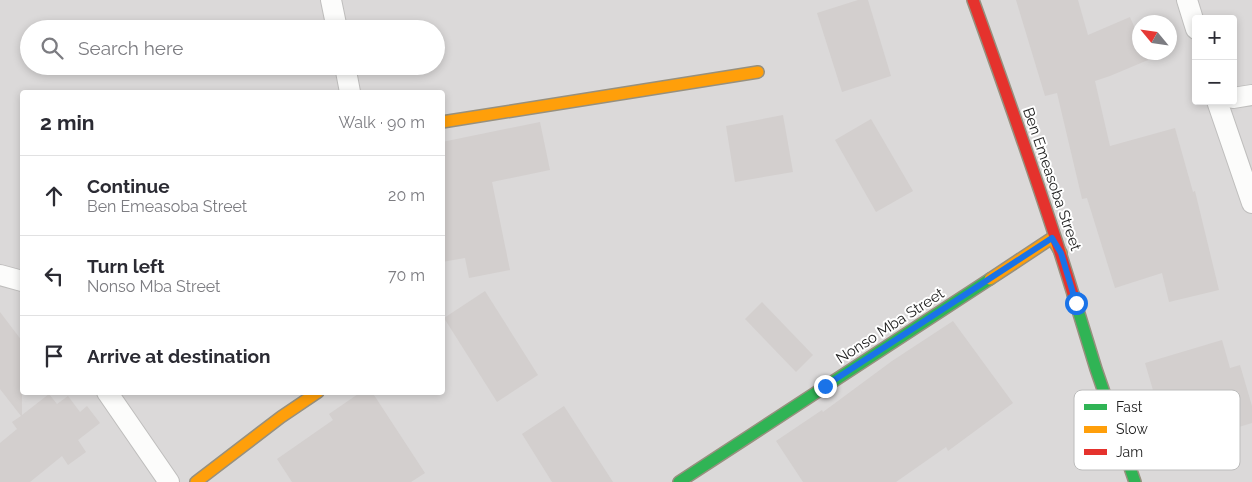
<!DOCTYPE html>
<html lang="en">
<head>
<meta charset="utf-8">
<style>
  :root { --surface:#fff; --page:#f7f7f7; --text:#2b2b33; --muted:#7c7c81; --line:#e1e1e2 }
  body { margin:0; font-family:Raleway,sans-serif; background:var(--page); color:var(--text) }
  .controls { position:absolute; right:15px; top:15px; display:grid; overflow:hidden; border-radius:5px; box-shadow:0 2px 8px #0003 }
  .controls button { width:45px; height:45px; display:grid; place-items:center; padding:0; border:0; border-bottom:1px solid var(--line); background:var(--surface); color:var(--text); font:25px sans-serif }
  .compass { position:absolute; left:1132px; top:15px; width:45px; height:45px; border-radius:50%; background:var(--surface); box-shadow:0 2px 8px #0003; rotate:299deg }
  .stop { position:absolute; width:15px; height:15px; margin:-11px; border:4px solid #1a73e8; border-radius:50%; background:#fff }
  .stop.end { background:#1a73e8; border-color:#fff; box-shadow:0 1px 5px #0008 }
  .list { margin:0; padding:0; list-style:none }
  h2 { display:flex; justify-content:space-between; align-items:center; height:65px; margin:0; padding:0 20px; font-size:21px }
  h2 small { font-size:16px; font-weight:400; color:var(--muted) }
  .list li { display:grid; grid-template-columns:32px 1fr auto; gap:15px; align-items:center; box-sizing:border-box; height:80px; padding:0 20px; border-top:1px solid var(--line) }
  .list b { display:block; font-size:19px; white-space:nowrap }
  .list p { margin:0; font-size:16px; white-space:nowrap; color:var(--muted) }
  .list em { font-size:16px; font-style:normal; color:var(--muted) }
  .icon { flex:none; width:28px; height:28px; fill:none; stroke:currentColor; stroke-width:2; stroke-linecap:round; stroke-linejoin:round }
  .map { position:relative; flex:none; width:1252px; height:482px; overflow:hidden }
  .search { position:absolute; background:var(--surface); box-shadow:0 2px 8px #0003; left:20px; top:20px; width:425px; height:55px; display:flex; align-items:center; gap:12px; box-sizing:border-box; padding:0 18px; border-radius:28px; color:var(--muted); font-size:19px }
  .panel { position:absolute; background:var(--surface); box-shadow:0 2px 8px #0003; left:20px; top:90px; width:425px; height:305px; border-radius:5px }
  .map>svg:first-child { display:block }
  .residential { fill:#dbd9d9; fill-rule:evenodd }
  .building { fill:#d3cfce }
  .lines { fill:none; stroke-linecap:round; stroke-linejoin:round }
  .street-casing { stroke:#bfbebd; stroke-width:22 }
  .fast-casing { stroke:#97907e; stroke-width:14 }
  .slow-casing { stroke:#97907e; stroke-width:14 }
  .jam-casing { stroke:#97907e; stroke-width:14 }
  .street { stroke:#fcfcfb; stroke-width:20 }
  .fast { stroke:#30b455; stroke-width:11 }
  .slow { stroke:#ff9f0a; stroke-width:11 }
  .jam { stroke:#e5322d; stroke-width:11 }
  .route { stroke:#1a73e8; stroke-width:6 }
  .labels { text-anchor:middle; dominant-baseline:central; stroke-width:4; stroke-linejoin:round; paint-order:stroke }
  .street-label { font-size:15px; fill:#1e1e1e; stroke:#fff }
  .key { fill:#fff; stroke:#bcbcbc; stroke-width:1 }
  .key-label { font-size:14px; fill:#1e1e1e }
</style>
</head>
<body>
<div class="map">
<svg width="1252" height="482" viewBox="0 0 1252 482">
  <rect width="100%" height="100%" fill="#ece9e7"/>
  <path class="residential" d="M0 0H1252V482H0ZM1196 19H1233V101H1196ZM1140 22H1170V52H1140ZM29 29H436V66H29ZM22 92H442V392H22Z"/>
  <g class="building">
    <polygon points="858,0 868,0 891,76 842,92 817,13"/>
    <polygon points="1016,0 1078,0 1088,35 1130,17 1140,40 1140,52 1145,52 1148,60 1110,76 1095,81 1110,146 1175,128 1193,192 1195,191 1219,290 1169,302 1162,273 1115,288 1087,198 1082,199 1057,93 1045,96"/>
    <polygon points="783,115 793,172 735,182 726,126"/>
    <polygon points="871,119 913,191 876,212 835,140"/>
    <polygon points="540,122 550,170 492,182 510,270 469,278 465,258 442,262 442,142"/>
    <polygon points="485,291 538,375 497,402 444,318"/>
    <polygon points="762,302 813,355 796,372 745,319"/>
    <polygon points="0,312 22,341 22,415 49,394 57,404 68,396 80,412 87,406 100,423 78,440 86,452 68,465 62,456 30,482 0,482 0,443 17,429 12,422 21,416 0,389"/>
    <polygon points="953,321 1013,403 948,451 946,447 896,482 803,482 776,441 822,410 823,412 892,361"/>
    <polygon points="1222,340 1230,368 1240,365 1252,406 1252,423 1170,448 1145,363"/>
    <polygon points="361,392 372,392 425,473 411,482 292,482 277,459 333,420 329,414"/>
    <polygon points="564,406 613,482 552,482 522,434"/>
  </g>
  <g class="lines">
    <defs>
      <g id="street">
        <polyline points="331,0 337,29"/>
        <polyline points="1187,0 1196,29"/>
        <polyline points="345,66 350,92"/>
        <polyline points="1233,98 1252,95"/>
        <polyline points="1217,101 1252,203"/>
        <polyline points="0,275 22,281"/>
        <polyline points="107,392 169,482"/>
      </g>
      <g id="fast">
        <polyline points="1073,294 1096,369 1135,482"/>
        <polyline points="679,482 990,279"/>
      </g>
      <g id="slow">
        <polyline points="442,122 758,72"/>
        <polyline points="990,279 1052,238 1061,253"/>
        <polyline points="196,482 281,417 318,392"/>
      </g>
      <path id="jam" d="M973 0C1008 97 1043 195 1073 294"/>
    </defs>
    <use href="#street" class="street-casing"/>
    <use href="#fast" class="fast-casing"/>
    <use href="#slow" class="slow-casing"/>
    <use href="#jam" class="jam-casing"/>
    <use href="#street" class="street"/>
    <use href="#fast" class="fast"/>
    <use href="#slow" class="slow"/>
    <use href="#jam" class="jam"/>
  </g>
  <g class="lines">
    <polyline class="route" points="825,386 1052,238 1061,253 1076,303"/>
  </g>
  <g class="labels">
    <g class="street-label">
      <text transform="translate(1052 179) rotate(71)">Ben Emeasoba Street</text>
      <text transform="translate(890 326) rotate(-33)">Nonso Mba Street</text>
    </g>
  </g>
  <rect x="1074" y="390" width="166" height="80" rx="8" class="key"/>
  <rect x="1084" y="404" width="23" height="6" fill="#30b455"/>
  <rect x="1084" y="426" width="23" height="7" fill="#ff9f0a"/>
  <rect x="1084" y="449" width="23" height="6" fill="#e5322d"/>
  <g class="key-label">
    <text x="1116" y="412">Fast</text>
    <text x="1116" y="434">Slow</text>
    <text x="1116" y="457">Jam</text>
  </g>
</svg>
<div class="controls">
<button>+</button>
<button>−</button>
</div>
<svg class="compass" viewBox="-18 -18 36 36"><path d="M0-13l5 13h-10z" fill="#e53935"/><path d="M0 13l5-13h-10z" fill="#7c7c81"/></svg>
<div class="stop" style="left:1076px;top:303px"></div>
<div class="stop end" style="left:825px;top:386px"></div>
<div class="search"><svg class="icon" aria-label="search" viewBox="0 0 24 24"><circle cx="10" cy="10" r="6"/><path d="M15 15l6 6"/></svg>Search here</div>
<section class="panel">
<h2>2 min<small>Walk · 90 m</small></h2>
<ul class="list">
<li><svg class="icon" aria-label="ahead" viewBox="0 0 24 24"><path d="M12 20V5M6 11l6-6 6 6"/></svg><div><b>Continue</b><p>Ben Emeasoba Street</p></div><em>20 m</em></li>
<li><svg class="icon" aria-label="left" viewBox="0 0 24 24"><path d="M17 20v-9H6M10 6l-5 5 5 5"/></svg><div><b>Turn left</b><p>Nonso Mba Street</p></div><em>70 m</em></li>
<li><svg class="icon" aria-label="arrive" viewBox="0 0 24 24"><path d="M6 21V4h12l-3 4 3 4H6"/></svg><div><b>Arrive at destination</b></div></li>
</ul>
</section>
</div>
</body>
</html>
